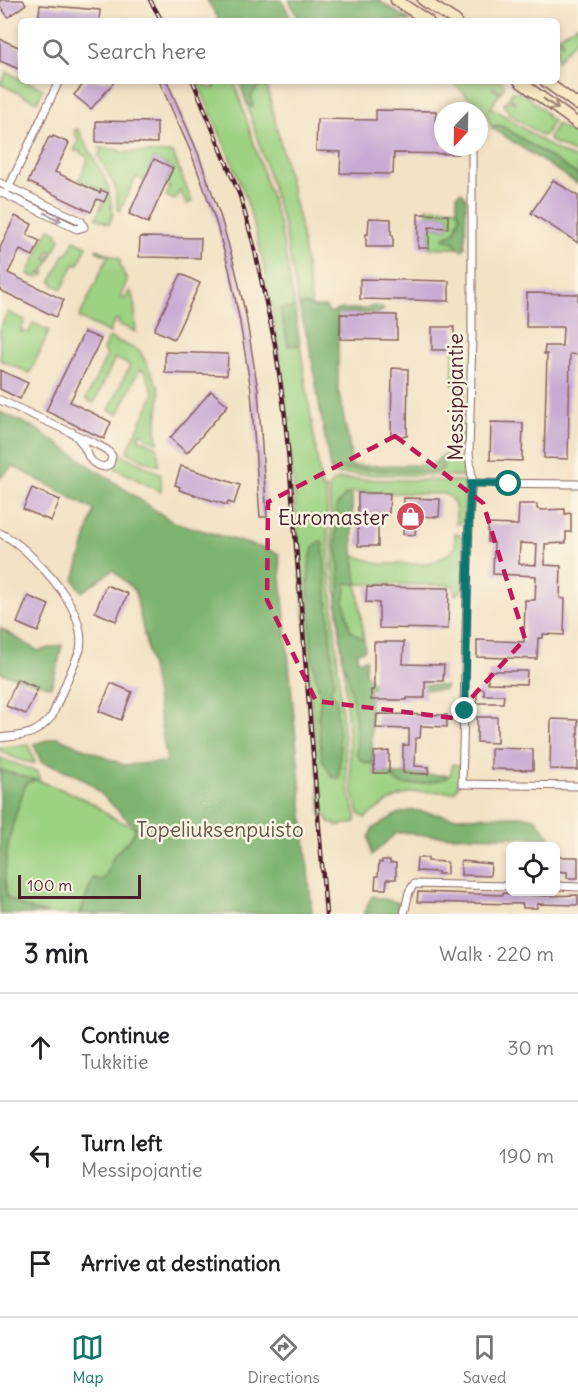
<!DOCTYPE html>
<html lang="en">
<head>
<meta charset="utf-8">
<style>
  :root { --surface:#fff; --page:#f2f2f2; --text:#202124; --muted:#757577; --line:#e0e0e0; --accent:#0f766e }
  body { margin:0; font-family:Delius,sans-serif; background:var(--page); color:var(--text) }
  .controls { position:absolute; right:18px; bottom:18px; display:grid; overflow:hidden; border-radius:9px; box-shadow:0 3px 9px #0003 }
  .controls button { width:54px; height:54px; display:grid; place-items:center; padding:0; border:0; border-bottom:2px solid var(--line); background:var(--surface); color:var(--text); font:30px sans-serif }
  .compass { position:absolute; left:434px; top:102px; width:54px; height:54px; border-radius:50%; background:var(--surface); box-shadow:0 3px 9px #0003; rotate:202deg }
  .scale { position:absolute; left:18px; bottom:15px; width:123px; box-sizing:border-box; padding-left:6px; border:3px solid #4a1f2b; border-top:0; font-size:16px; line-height:21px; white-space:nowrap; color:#4a1f2b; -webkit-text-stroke:4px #fcf5e5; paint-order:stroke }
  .stop { position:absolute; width:18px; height:18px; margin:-14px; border:4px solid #0f766e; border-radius:50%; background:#fff }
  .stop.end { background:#0f766e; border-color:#fff; box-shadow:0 2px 6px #0008 }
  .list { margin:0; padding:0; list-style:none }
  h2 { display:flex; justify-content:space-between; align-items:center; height:78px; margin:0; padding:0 24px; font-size:26px }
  h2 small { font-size:20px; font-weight:400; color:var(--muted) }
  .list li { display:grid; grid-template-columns:39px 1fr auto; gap:18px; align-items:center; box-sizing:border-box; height:108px; padding:0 24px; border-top:2px solid var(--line) }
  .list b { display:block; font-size:22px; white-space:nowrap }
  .list p { margin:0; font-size:20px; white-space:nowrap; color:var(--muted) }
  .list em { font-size:20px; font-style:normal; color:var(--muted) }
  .icon { flex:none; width:33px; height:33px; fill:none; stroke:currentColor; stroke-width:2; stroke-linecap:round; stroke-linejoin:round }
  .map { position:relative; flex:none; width:578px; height:914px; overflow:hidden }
  .search { position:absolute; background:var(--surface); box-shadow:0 3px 9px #0003; left:18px; right:18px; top:18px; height:66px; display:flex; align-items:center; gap:15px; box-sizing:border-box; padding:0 21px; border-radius:9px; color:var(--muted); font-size:22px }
  .sheet { height:402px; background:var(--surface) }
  nav { display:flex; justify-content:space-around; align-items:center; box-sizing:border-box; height:84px; border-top:2px solid var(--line); background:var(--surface); font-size:16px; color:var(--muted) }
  nav a { display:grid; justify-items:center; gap:3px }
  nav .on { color:var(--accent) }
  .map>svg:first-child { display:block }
  .green { fill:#9dd283; stroke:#747857; stroke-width:1.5; fill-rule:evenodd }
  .forest { fill:#7eb471; stroke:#646a4e; stroke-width:1.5 }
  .building { fill:#c9aad4; fill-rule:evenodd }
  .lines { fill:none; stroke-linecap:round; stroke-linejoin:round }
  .street-casing { stroke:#856361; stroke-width:9 }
  .secondary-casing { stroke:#856361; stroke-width:13 }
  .street { stroke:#fff; stroke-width:7 }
  .secondary { stroke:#f7e8c3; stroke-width:10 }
  .rail-casing { stroke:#4a1f2b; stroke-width:4.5 }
  .rail { stroke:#fcf5e5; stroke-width:2; stroke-dasharray:7; stroke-linecap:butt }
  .oneway { stroke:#a08477 }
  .oneway2 { stroke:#ae9aa0 }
  .route { stroke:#0f766e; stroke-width:8 }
  .marked { fill:none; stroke:#c2185b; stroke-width:4.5; stroke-dasharray:12 8; stroke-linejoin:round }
  .labels { text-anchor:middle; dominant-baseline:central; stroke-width:5; stroke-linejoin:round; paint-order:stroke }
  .street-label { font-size:21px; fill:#4a1f2b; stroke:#fcf5e5 }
  .poi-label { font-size:21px; fill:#4a1f2b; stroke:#fcf5e5; text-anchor:end }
  .park-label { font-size:21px; fill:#635545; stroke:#fcf5e5 }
</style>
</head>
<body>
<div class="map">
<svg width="578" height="914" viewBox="0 0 578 914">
  <rect width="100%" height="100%" fill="#fcf5e5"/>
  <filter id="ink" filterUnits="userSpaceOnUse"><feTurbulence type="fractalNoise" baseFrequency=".0167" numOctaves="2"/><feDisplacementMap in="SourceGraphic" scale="12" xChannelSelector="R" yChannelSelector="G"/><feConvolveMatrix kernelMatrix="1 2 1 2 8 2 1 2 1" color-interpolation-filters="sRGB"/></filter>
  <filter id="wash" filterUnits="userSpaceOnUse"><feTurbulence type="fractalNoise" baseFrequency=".008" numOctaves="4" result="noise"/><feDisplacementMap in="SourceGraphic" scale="24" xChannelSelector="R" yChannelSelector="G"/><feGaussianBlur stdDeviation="1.35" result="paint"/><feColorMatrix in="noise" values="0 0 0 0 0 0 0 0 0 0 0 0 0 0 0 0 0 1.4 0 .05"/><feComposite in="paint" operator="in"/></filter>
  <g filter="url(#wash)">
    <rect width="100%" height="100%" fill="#f3e2c4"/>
    <g class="green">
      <polygon points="578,24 578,37 557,61 557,37 562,44 563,42 559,36"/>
      <polygon points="7,72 21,79 21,81 25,81 43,89 37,102 0,84 0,81 2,82"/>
      <path d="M197 81H204L207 87 215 88 212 81H234L280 226 295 308 280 309 288 346 300 345 322 489 326 488 330 570 348 788 356 816V819L354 823 336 826 335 823 331 824 326 816H321L288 422 291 420V418L288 417C277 343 269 267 245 196 231 157 213 119 197 81ZM323 544 334 682C329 690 330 692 336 698L340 767 318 718 321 697 312 659 308 584 310 559Z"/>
      <polygon points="451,81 503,81 504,87 501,92 495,87 493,89 500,93 490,109 493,108 554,149 578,160 578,175 502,126 496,125 492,128 486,113"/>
      <polygon points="258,87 267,87 300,225 312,307 306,304 299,306 284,226 247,104 252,107 252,95"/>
      <polygon points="512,92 524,93 547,114 546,116 553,121 545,135 542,136 508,113 509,111 505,107 504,104 508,99 514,103 515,102 509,97"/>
      <polygon points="556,125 559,125 566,130 568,128 578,133 578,155 550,141 549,137"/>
      <polygon points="78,129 103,175 108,186 113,215 109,224 96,218 107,193 79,180 88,160 86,156 80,153 80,151 78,150 76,152 74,150 78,141 74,130"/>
      <polygon points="99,148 120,150 120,152 173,153 192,202 186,204 180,190 175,200 166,196 170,187 166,185 173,168 154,159 144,181 136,177 120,211 118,210 115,187 98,155 102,151"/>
      <polygon points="427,208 457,209 460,216 454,233 446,236 453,241 458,248 429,248 429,227 448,228 448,215 427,214"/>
      <polygon points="49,228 58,233 57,236 60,239 55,251 49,251 46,259 48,260 52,253 53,254 47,267 45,267 44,269 46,271 43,276 41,275 42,273 40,272 37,278 28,274"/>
      <polygon points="74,240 87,246 78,265 74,264 62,289 53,285 54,283 51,282 65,253 68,254"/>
      <path d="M97 249 120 259V265L127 281 120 297 125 299 130 290C137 304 134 318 136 332L118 324 119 320 116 319 110 330V333L79 318 108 256 96 251Z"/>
      <polygon points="8,312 25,320 20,332 22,332 23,331 29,333 33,323 49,331 30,373 0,360 0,328"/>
      <polygon points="109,338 111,338 140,351 158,386 160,395 156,430 158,442 146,438 144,434 140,433 138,438 157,447 159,465 155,465 127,452 154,394 145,371 139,370 118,414 109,410 130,365 115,358 94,403 86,399 107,355 104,352 103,350"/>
      <polygon points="454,346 461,347 465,351 464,443 462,447 451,447 452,428 458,428 459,385 452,385"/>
      <polygon points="118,453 161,474 161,492 115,468 114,464"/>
      <path d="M451 453C464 459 464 462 464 476L333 474 330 469 437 472 444 457H451Z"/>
      <path d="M339 479 463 481 465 483 464 518 460 523 456 524C456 511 458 500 444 494L352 492V495L346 494 336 507V543L339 567 340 589 337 600 343 663C355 688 356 727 357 754L365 763 369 764 373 761 374 774H391C393 776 394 780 397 782 406 789 436 781 447 778V775H451L452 764 460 766C460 775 461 785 454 792 441 792 428 791 416 792 396 794 380 807 365 818L359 814 352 789 344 669 334 571 329 487 333 482Z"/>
      <polygon points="455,533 460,535 463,538 462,589 460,592 455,595 454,585 357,584 364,640 350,630 344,601 346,590 346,583 357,584 354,555 379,564 430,564 452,552 455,548"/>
      <polygon points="29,745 35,763 22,761 0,751 0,747"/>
      <path d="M0 758 38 772 40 778 37 780 71 793 92 803 111 817 136 828 131 838 114 855 105 878 101 880 93 878 80 914H48L23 907 7 897C0 861 14 817 26 783L35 780 0 770Z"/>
    </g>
    <g class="forest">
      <polygon points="207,0 282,0 290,16 291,21 220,21"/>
      <polygon points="289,0 378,0 410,21 300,21"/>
      <polygon points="239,81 288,81 267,87 258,87 252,95 253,108 247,104"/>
      <polygon points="496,125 502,126 578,175 578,184 492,128"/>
      <polygon points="460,192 463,193 466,198 465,248 461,250 453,241 444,240 443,238 454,233 460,216 457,209 457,195"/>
      <path d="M306 304 312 307H326L330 313 341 309H366L373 306 380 307 384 310 378 313H338V389L350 448 351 466 431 465C439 462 440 453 450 455L449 457H444L443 469 437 472 330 469 309 343 299 306Z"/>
      <polygon points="280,308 295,308 300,345 289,346"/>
      <polygon points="0,412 33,427 173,522 266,549 279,554 312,914 80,914 93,878 100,880 105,878 114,855 131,838 136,828 91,784 78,776 60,768 41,762 34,744 57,737 124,765 167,762 152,672 135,591 113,570 82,592 74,580 94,510 13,466 0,478"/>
      <polygon points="346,494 352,495 353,551 357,584 346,583 346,590 344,601 350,630 364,640 365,650 357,652 357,658 360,661 366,659 365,673 372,682 447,686 446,688 443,690 369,688 373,761 368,764 360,760 357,754 356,721 347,671 343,663 337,600 340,589 339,567 336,543 336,507"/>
      <path d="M320 541 323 544 334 683C330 690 329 693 336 698L340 750 339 778 332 777 322 759 318 718 321 697 312 659 308 584 310 559 313 548Z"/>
      <polygon points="0,628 38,651 62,645 58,665 51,687 0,673"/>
      <path d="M0 770 36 780 26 783C14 817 0 861 7 897L23 907 48 914H0Z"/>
      <path d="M391 774 447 775V778C436 781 406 789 397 782 394 780 393 776 391 774Z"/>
      <polygon points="413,810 453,817 520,816 535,818 551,838 417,835 412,833 396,833 372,855 369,838 372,829 397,814"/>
      <polygon points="372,896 400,903 398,914 363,914"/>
    </g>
    <g id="blocks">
      <g class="building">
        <polygon points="0,0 23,0 26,4 8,17 0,6"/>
        <polygon points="40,5 100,10 99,21 38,21"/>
        <polygon points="0,39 21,48 21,70 0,61"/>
        <polygon points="86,81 115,81 91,109 74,95"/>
        <polygon points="159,81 167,81 198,153 221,218 235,268 246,316 258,390 267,517 260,517 251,390 239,317 229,269 215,219 190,150"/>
        <polygon points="376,110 436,111 435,121 443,121 443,147 458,147 458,154 394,153 393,174 340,173 341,152 316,151 317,119 376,120"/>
        <polygon points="96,121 157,122 157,143 96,142"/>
        <polygon points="53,136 69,143 55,172 100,193 101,190 108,193 104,202 97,199 91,212 28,182 49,137 52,138"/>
        <polygon points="154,159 173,168 148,223 129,214"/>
        <polygon points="553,180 578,196 578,243 531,213"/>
        <polygon points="418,214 448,215 448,228 429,227 429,248 418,248"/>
        <polygon points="15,216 32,224 27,235 40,241 33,256 20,250 8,273 64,300 56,317 0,290 0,248"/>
        <polygon points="369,218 391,219 391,235 393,235 393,247 366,247 366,234 368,234"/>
        <polygon points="140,237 201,238 200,258 139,257"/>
        <polygon points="181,274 200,283 174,339 154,330"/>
        <polygon points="360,279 449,281 449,301 360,299"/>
        <polygon points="527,293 578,294 578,355 570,354 568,459 544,458 547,354 544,354 545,346 562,346 563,327 526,327"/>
        <polygon points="340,314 397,315 397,340 340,339"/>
        <rect x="432" y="327" width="22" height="23"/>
        <polygon points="84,332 101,339 70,402 111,422 104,439 46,411"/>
        <polygon points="165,352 228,354 227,375 165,373"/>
        <polygon points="392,368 408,369 407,436 391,436"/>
        <polygon points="0,370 28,383 20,399 0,389"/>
        <polygon points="211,391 228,405 187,453 170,438"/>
        <polygon points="491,422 523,423 522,461 490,460"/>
        <polygon points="181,466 240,485 234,504 228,502 227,505 179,490 180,487 175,485"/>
        <polygon points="32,488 60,500 51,521 23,509"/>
        <polygon points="358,493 390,493 389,513 378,513 378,546 358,546"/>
        <polygon points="404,498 440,499 439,517 416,516 415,535 403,534"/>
        <path d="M519 504H537V509L542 510 565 509V514L571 513V532H566V543L545 544V565L561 566 560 598 565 599 564 635 543 634V638H538L537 659 477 657V640L524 642 525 600H535L536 576 493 574 494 543 488 542V524L518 525ZM520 543 537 544 536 565 519 564Z"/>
        <polygon points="106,585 128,594 116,621 95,612"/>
        <polygon points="367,587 449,588 448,629 379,628 379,603 366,602"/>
        <polygon points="28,596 49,605 38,632 17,623"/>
        <polygon points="374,642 404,642 403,664 444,665 443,681 425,681 425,698 407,698 407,700 371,700 371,690 374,690"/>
        <polygon points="488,671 527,671 526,684 488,683"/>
        <polygon points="17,679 38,688 26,714 6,706"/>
        <polygon points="111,683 132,692 121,720 99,711"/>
        <polygon points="477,689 484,689 484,695 504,695 503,703 477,703"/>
        <polygon points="377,714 447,715 447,727 421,726 420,738 416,738 415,766 429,767 428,774 403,773 403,745 409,745 409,729 376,728"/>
        <polygon points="477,717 497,717 497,743 477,742"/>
        <polygon points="551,719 578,720 578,770 550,769"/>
        <polygon points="491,748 533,749 533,770 491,769"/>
        <polygon points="389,751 389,773 374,773 374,752"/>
        <polygon points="555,857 578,857 578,878 567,878 567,872 555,871"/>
        <polygon points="417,858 428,858 428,861 447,862 447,874 438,874 438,872 416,871"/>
        <polygon points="382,860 390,860 390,863 396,863 396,879 387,879 386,889 375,889 376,876 378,876 379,862 382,863"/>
        <polygon points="461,861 491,864 490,876 461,875"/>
        <polygon points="418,892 503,895 503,893 545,896 578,895 578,905 537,904 537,908 523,908 523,904 417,902"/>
      </g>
    </g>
  </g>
  <g filter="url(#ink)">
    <use href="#blocks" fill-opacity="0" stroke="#856361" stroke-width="1.5"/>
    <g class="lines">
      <defs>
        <g id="street">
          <polyline points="472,147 472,337 469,453 472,478 469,519 462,784 578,786"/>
          <polyline points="0,183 81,221 84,227 77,229 0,192"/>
          <polyline points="8,189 59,81"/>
          <path d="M0 400 96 444 107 450 112 456 110 464 104 467C88 464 90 456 83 445 80 440 76 436 72 432"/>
          <polyline points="471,483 578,484"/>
          <path d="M0 533C5 536 11 539 16 543 22 547 28 553 33 558 56 581 86 615 80 650L52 716C36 736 24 735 0 738"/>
          <polyline points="556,886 578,887"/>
          <polyline points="404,914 409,892 414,884 510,886"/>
        </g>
        <g id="secondary">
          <polyline points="396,0 428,21"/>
          <polyline points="423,0 456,21"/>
          <polyline points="519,81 578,124"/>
          <polyline points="545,81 578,105"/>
        </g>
      </defs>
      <use href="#street" class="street-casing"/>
      <use href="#secondary" class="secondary-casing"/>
      <use href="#street" class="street"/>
      <use href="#secondary" class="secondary"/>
      <defs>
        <g id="rail">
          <polyline points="150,0 162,21"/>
          <polyline points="193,81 240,196 254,246 275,344 285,416 292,496 326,914"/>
        </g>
      </defs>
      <use href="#rail" class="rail-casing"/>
      <use href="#rail" class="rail"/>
    </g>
    <defs><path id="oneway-shaft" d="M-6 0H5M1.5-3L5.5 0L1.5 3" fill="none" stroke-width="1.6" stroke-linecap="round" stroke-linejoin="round" transform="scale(1.5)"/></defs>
    <use class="oneway" href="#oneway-shaft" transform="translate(551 104) rotate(36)"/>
    <use class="oneway2" href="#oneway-shaft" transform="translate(53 217) rotate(26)"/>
  </g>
  <g class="lines" filter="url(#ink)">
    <polyline class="route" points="465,711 469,519 471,483 509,484"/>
  </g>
  <path class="marked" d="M395 436 483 503 525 639 453 718 316 701 267 600 268 502Z"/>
  <defs>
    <symbol id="shop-disc" viewBox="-11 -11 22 22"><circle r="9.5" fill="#d1495b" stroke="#fcf5e5"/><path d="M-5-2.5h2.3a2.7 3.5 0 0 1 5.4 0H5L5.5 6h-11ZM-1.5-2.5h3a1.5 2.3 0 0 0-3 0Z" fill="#fff"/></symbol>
  </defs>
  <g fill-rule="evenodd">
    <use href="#shop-disc" x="394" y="500" width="33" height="33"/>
  </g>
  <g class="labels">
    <g class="street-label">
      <text transform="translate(455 397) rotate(-90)">Messipojantie</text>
    </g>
    <g class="poi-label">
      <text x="389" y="517">Euromaster</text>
    </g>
    <g class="park-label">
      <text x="220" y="829">Topeliuksenpuisto</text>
    </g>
  </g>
</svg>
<div class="controls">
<button><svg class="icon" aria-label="locate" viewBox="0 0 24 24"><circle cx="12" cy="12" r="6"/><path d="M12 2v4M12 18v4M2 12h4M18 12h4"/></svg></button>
</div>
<svg class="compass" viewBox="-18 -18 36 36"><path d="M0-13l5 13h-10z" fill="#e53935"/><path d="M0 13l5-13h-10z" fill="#757577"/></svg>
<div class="scale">100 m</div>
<div class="stop" style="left:509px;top:484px"></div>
<div class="stop end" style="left:465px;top:711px"></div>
<div class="search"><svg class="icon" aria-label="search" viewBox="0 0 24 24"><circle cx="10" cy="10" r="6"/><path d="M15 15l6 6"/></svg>Search here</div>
</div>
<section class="sheet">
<h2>3 min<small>Walk · 220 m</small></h2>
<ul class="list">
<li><svg class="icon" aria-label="ahead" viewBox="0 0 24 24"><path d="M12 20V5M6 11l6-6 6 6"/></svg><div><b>Continue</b><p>Tukkitie</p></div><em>30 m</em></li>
<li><svg class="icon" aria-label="left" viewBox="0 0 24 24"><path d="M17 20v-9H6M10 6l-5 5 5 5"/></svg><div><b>Turn left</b><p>Messipojantie</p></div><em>190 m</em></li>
<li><svg class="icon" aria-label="arrive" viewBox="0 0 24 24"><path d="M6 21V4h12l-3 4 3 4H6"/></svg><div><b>Arrive at destination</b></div></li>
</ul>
</section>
<nav>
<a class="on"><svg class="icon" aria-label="map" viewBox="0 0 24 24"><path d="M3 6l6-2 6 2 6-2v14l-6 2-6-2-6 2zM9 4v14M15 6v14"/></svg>Map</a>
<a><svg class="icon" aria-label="directions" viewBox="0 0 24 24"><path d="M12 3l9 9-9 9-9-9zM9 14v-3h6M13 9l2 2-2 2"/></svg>Directions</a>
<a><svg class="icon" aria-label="saved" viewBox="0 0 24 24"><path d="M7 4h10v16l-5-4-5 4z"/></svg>Saved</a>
</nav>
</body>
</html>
